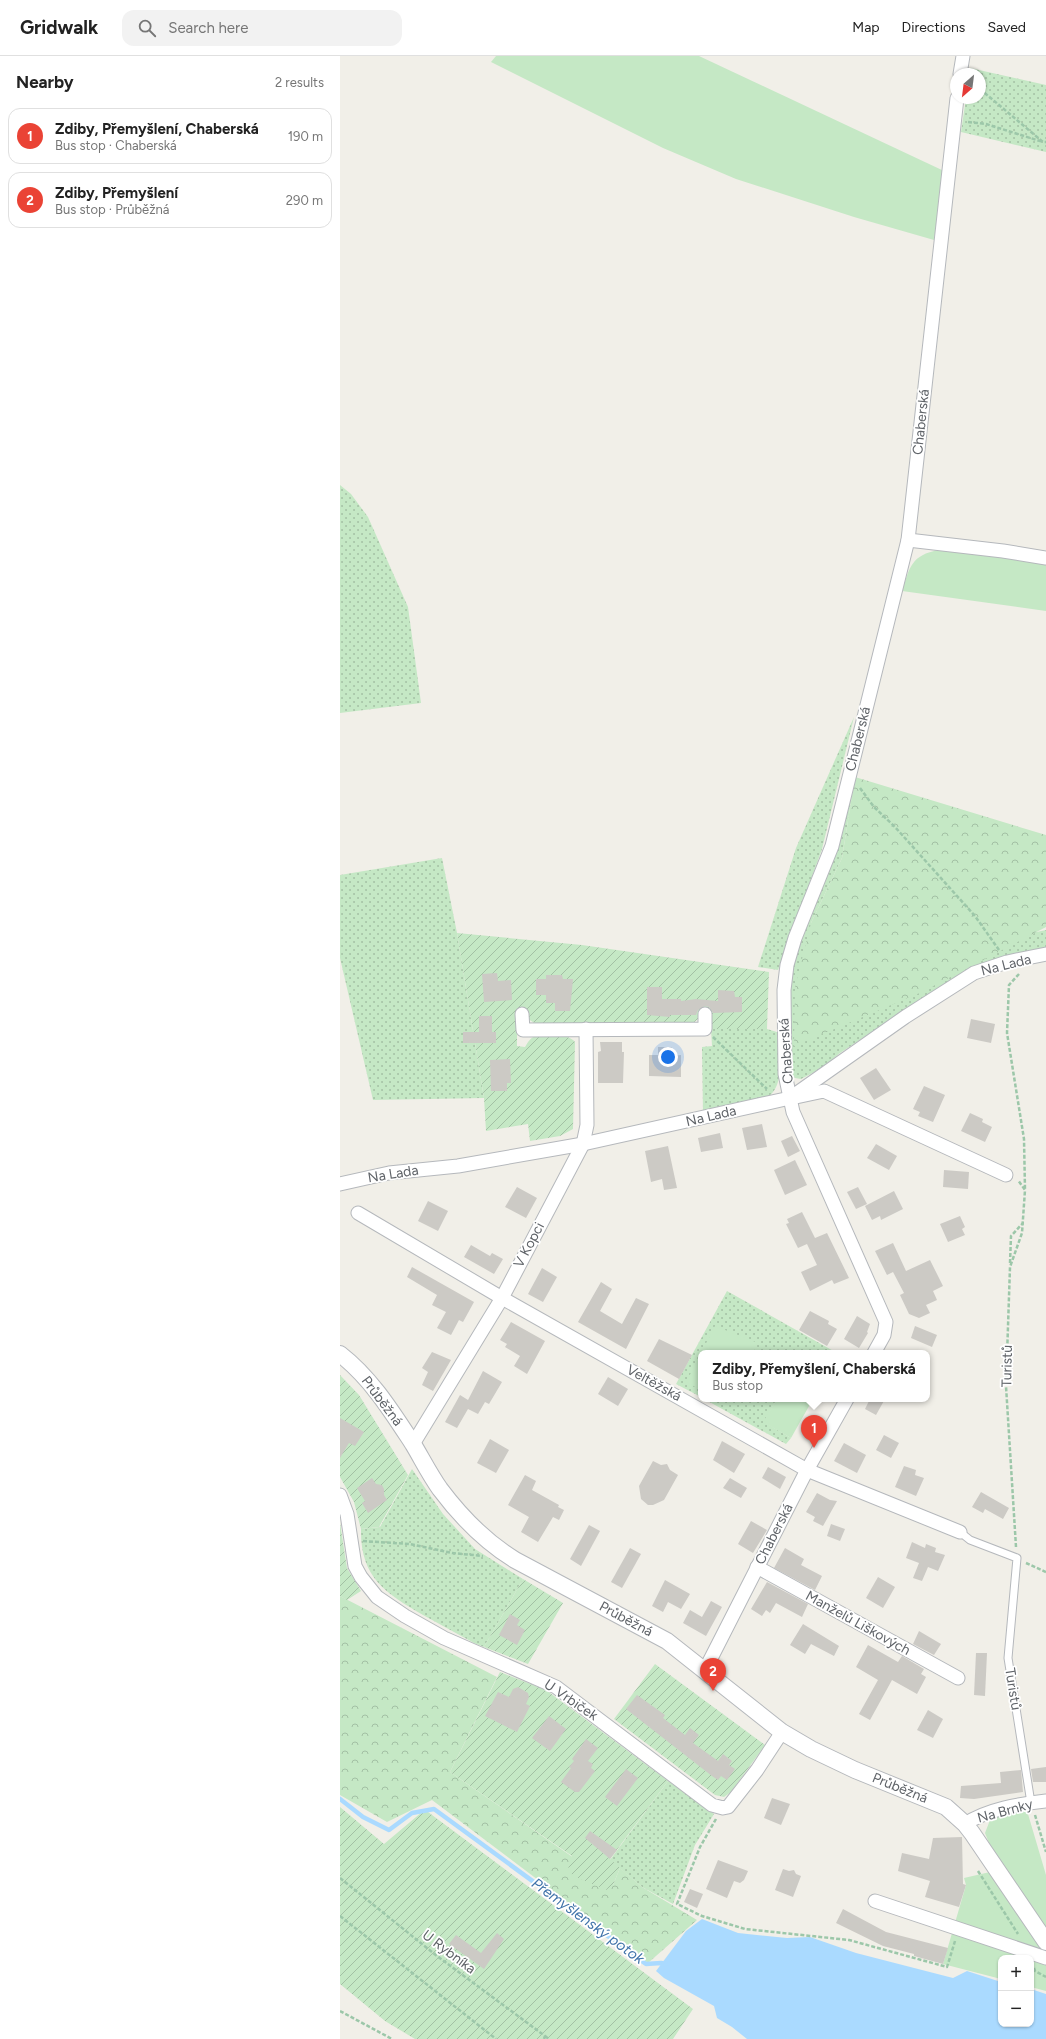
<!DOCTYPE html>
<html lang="en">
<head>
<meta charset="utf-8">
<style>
  :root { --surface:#fff; --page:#f2f2f2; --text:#222; --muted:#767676; --line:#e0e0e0; --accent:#ea4335 }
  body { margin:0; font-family:Figtree,sans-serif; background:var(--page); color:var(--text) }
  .controls { position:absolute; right:12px; bottom:12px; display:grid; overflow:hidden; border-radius:8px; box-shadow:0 1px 3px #0004 }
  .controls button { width:36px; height:36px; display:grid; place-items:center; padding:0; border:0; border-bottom:1px solid var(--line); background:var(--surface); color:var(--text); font:20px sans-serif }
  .compass { position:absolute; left:610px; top:12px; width:36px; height:36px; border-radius:50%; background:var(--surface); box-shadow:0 1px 3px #0004; rotate:208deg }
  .you { position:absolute; left:328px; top:1001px; width:14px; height:14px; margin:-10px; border:3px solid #fff; border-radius:50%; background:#1a73e8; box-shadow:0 0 0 6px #1a73e833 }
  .badge { display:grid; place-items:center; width:26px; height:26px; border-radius:50%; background:var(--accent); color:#fff; font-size:13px; font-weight:700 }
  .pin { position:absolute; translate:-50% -33px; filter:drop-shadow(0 1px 2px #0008) }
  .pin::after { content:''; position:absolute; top:21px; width:14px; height:12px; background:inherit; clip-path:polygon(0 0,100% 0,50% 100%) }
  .popup { position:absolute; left:358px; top:1294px; width:232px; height:52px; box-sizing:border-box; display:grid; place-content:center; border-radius:8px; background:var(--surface); filter:drop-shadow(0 1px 3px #0005); font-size:13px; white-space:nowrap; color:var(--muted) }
  .popup b { font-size:15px; color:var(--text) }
  .popup::after { content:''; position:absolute; left:50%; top:100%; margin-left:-8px; border:8px solid transparent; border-top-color:var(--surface) }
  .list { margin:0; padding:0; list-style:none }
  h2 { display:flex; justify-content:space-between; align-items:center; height:52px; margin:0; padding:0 16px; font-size:17px }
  h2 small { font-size:13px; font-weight:400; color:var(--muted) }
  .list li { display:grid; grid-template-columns:26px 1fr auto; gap:12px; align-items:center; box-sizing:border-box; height:56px; margin:0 8px 8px; padding:0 8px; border:1px solid var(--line); border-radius:12px }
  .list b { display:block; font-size:15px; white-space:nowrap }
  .list p { margin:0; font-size:13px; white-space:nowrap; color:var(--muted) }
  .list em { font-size:13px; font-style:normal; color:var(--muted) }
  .icon { flex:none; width:22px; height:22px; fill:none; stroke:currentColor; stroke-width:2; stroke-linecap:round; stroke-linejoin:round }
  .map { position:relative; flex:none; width:706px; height:1983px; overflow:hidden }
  header { display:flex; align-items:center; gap:24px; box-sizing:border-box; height:56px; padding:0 20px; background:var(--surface); border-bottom:1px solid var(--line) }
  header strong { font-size:19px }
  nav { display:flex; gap:22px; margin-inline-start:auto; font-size:14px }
  .search { width:280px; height:36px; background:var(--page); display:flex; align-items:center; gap:10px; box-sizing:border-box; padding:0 14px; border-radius:12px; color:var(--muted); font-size:15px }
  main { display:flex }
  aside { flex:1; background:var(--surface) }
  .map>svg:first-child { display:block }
  .grass { fill:url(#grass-dots) }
  .forest { fill:url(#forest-crowns) }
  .park { fill:#c5e8c5 }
  .garden { fill:url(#garden-furrows) }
  .water { fill:#aadaff }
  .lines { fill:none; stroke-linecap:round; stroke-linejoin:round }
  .stream { stroke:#aadaff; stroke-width:4.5 }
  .building { fill:#cccac5 }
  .service-casing { stroke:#b5b8bc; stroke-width:9 }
  .minor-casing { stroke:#b5b8bc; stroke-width:15 }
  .tertiary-casing { stroke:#b5b8bc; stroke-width:18 }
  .path { stroke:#9cc7a9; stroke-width:2.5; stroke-dasharray:4 2; stroke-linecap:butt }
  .service { stroke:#fff; stroke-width:7 }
  .minor { stroke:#fff; stroke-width:13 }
  .tertiary { stroke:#fff; stroke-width:16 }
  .labels { text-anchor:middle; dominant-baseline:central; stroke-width:3.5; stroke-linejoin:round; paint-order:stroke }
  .street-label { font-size:14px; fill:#5f6368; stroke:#fff }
  .water-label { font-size:15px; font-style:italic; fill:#4174aa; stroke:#fff }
</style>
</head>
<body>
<header>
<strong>Gridwalk</strong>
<div class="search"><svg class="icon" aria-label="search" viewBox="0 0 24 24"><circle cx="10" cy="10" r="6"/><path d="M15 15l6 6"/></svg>Search here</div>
<nav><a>Map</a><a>Directions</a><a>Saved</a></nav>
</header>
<main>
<aside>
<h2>Nearby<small>2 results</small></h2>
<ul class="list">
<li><span class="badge">1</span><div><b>Zdiby, Přemyšlení, Chaberská</b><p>Bus stop · Chaberská</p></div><em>190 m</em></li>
<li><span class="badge">2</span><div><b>Zdiby, Přemyšlení</b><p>Bus stop · Průběžná</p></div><em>290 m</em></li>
</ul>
</aside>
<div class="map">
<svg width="706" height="1983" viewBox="0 0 706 1983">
  <defs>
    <pattern id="grass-dots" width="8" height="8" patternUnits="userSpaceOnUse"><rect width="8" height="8" fill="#c5e8c5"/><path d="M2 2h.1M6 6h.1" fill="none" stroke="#a3c0a4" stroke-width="1.8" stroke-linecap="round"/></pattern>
    <pattern id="forest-crowns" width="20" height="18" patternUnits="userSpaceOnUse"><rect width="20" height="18" fill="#c5e8c5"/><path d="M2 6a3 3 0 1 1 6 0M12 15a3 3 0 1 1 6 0" fill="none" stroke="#a3c0a4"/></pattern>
    <pattern id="garden-furrows" width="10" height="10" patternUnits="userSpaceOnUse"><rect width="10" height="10" fill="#c5e8c5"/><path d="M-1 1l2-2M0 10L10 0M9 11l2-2" fill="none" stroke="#a3c0a4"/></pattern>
  </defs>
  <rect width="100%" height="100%" fill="#f1efe8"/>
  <g class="grass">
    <polygon points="630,12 706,29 706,96 621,76 626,42 640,42 640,18 629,18"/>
    <polygon points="0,429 11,438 28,461 68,551 81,647 0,657"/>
    <polygon points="514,661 482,793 438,914 418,911 456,792"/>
    <polygon points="515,721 502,802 471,867 645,902 692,877 706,874 706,892 623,916 500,997 482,1012 461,1023 455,1022 451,1018 447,940 452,909"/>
    <polygon points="102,802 117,877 144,1042 33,1044 0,902 0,819"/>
    <path d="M371 973H427L440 977C439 998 446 1031 426 1042L363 1057 362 991 372 990Z"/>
    <polygon points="387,1235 497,1297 361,1297 361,1341 336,1328"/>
    <polygon points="364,1343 437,1343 424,1366 451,1382 446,1388"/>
    <path d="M72 1413 103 1458 135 1493 183 1523 144 1591 134 1587C117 1578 100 1568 83 1559 45 1537 20 1521 21 1473L40 1471Z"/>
    <polygon points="328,1725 374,1758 355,1789 333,1848 302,1831 270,1804"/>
  </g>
  <g class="forest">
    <polygon points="515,721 706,779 706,871 582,936 454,990 455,931 471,867 502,802"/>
    <polygon points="0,1540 157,1621 110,1716 273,1829 280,1812 302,1831 357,1864 308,1907 92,1744 47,1766 0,1739"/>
  </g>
  <g class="park">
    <polygon points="156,0 359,0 604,115 594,184 514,161 396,123 323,92 151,6"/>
    <path d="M599 494 706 507V555L562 535C570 511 571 499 599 494Z"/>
    <polygon points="375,1270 418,1287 413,1297 361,1297"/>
    <polygon points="361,1298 361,1334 346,1326"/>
    <polygon points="437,1343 473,1343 451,1382 423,1366"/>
    <polygon points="683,1754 688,1758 706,1819 706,1935 691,1931 691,1902 661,1902 661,1923 603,1908 626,1829 624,1822 650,1816 661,1807 649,1787 645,1777 650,1764 654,1761"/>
  </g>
  <g class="garden">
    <path d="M117 877 242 889 429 916 427 973H371L359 962 352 968H196L177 956V990L185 991C188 986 191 981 196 980 206 977 230 978 235 986L233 1073 220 1080 190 1085 188 1068 146 1075 144 1042Z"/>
    <polygon points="0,1319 19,1339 68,1419 39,1471 21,1473 14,1446 0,1421"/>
    <polygon points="0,1467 7,1512 21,1535 7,1544 0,1540"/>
    <polygon points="183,1523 223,1547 188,1608 144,1591"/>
    <polygon points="315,1608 425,1689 391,1736 384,1741 375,1739 274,1663"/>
    <polygon points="160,1616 206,1634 328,1725 270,1803 280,1812 273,1829 266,1834 233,1820 228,1813 232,1800 110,1716"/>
    <polygon points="0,1751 44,1788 82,1756 88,1756 353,1953 333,1983 75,1983 45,1965 0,1928"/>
  </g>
  <polygon class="water" points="362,1863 398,1877 447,1882 470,1881 516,1897 613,1922 627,1915 661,1926 661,1968 691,1968 691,1933 706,1938 706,1983 407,1983 392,1971 377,1962 374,1950 324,1922 316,1915 346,1875"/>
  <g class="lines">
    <polyline class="stream" points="0,1743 23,1761 49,1774 72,1757 94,1753 306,1908 321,1907 326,1908"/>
  </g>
  <g class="building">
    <polygon points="157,917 158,925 171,924 172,944 144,946 142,918"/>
    <polygon points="206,919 222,919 223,923 233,923 230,955 215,955 215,947 206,947 206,939 196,939 196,923 206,923"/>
    <polygon points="307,931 322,931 322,943 341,943 341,945 356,943 378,945 378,934 394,935 395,941 402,941 402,956 373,957 369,951 365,950 358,954 356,959 330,959 330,961 307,959"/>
    <polygon points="139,960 152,960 152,976 156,976 156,987 123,987 123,976 139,976"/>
    <polygon points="631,963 655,968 651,987 627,982"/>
    <polygon points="260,986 282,986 282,996 284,996 283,1027 258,1027 258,996 261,995"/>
    <polygon points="318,991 332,991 332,1000 341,999 341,1021 309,1020 309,999 318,999"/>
    <polygon points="170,1003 171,1027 167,1027 167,1035 151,1035 150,1004"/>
    <polygon points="536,1012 551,1034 534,1044 520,1022"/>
    <polygon points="584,1030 605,1039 593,1066 578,1060 580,1056 573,1053"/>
    <polygon points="630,1057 643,1063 642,1066 652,1071 645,1086 621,1075"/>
    <polygon points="422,1068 427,1091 407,1094 402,1072"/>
    <polygon points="380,1077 383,1092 361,1096 358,1082"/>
    <polygon points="452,1080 460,1095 448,1101 441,1085"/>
    <polygon points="536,1088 557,1100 549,1114 527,1102"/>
    <polygon points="328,1090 337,1132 324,1134 322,1123 311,1126 305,1095"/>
    <polygon points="455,1104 467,1129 445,1139 434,1114"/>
    <polygon points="604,1114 629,1116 628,1133 603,1131"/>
    <polygon points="177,1131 197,1142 186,1162 165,1151"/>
    <polygon points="518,1131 527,1148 516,1153 507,1136"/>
    <polygon points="554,1135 563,1153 541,1164 540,1160 532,1164 525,1150"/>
    <polygon points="88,1145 108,1155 98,1175 78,1165"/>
    <polygon points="462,1156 475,1182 487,1177 509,1222 494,1228 492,1224 470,1235 461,1216 477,1209 467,1188 458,1192 446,1168 449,1167 447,1163"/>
    <polygon points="620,1160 625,1171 622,1173 625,1179 608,1186 600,1168"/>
    <polygon points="553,1187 566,1215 590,1204 603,1230 593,1235 597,1244 586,1249 590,1257 579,1262 569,1258 560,1239 564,1237 553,1216 547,1219 535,1195"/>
    <polygon points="131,1189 150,1200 152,1197 163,1203 154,1218 124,1201"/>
    <polygon points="72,1211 134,1246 123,1266 119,1264 111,1279 97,1272 106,1256 92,1249 97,1239 67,1221"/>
    <polygon points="202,1212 217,1221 203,1246 188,1238"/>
    <polygon points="261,1226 272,1233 260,1255 282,1268 296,1242 309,1248 286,1293 238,1266"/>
    <polygon points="470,1255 489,1265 488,1268 497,1273 487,1290 459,1274"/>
    <polygon points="517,1260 530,1268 527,1276 528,1277 519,1292 504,1283"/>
    <polygon points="171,1266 205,1285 187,1318 174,1310 180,1300 165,1291 167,1288 160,1284"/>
    <polygon points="575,1270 597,1279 592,1291 571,1282"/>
    <polygon points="319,1283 352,1299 339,1323 307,1305"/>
    <polygon points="92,1296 111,1304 93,1335 82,1329 88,1316 82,1312"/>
    <polygon points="143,1315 162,1326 149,1348 145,1346 138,1358 128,1353 117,1372 105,1366 120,1339 128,1344"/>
    <polygon points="268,1321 288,1333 278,1350 258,1338"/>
    <polygon points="530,1343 545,1343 536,1359 525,1353"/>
    <polygon points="0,1362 24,1376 15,1390 9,1387 0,1402"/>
    <polygon points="544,1379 559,1387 551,1402 536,1394"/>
    <polygon points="150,1383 169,1394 156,1417 137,1407"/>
    <polygon points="382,1385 405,1398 394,1417 373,1404"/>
    <polygon points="504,1387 526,1399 517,1417 494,1405"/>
    <polygon points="313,1405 321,1409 327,1408 330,1414 338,1419 324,1444 313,1449 308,1449 301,1443 299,1430"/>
    <polygon points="564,1410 576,1414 575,1419 584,1422 576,1440 555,1431"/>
    <polygon points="428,1411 446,1421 440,1433 422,1422"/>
    <polygon points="185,1419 196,1425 192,1434 219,1449 218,1451 224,1454 219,1464 213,1461 198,1486 181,1476 189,1461 168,1449"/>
    <polygon points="32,1422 36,1428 42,1429 44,1433 44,1439 47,1444 28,1457 22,1447 25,1445 17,1432"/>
    <polygon points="390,1422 407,1432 401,1442 383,1432"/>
    <polygon points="641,1436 669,1452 663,1463 645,1453 643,1457 632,1451"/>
    <polygon points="477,1437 490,1444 497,1445 483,1470 473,1465 475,1461 466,1456"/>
    <polygon points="411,1465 427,1474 413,1497 398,1488"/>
    <polygon points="491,1468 505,1473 500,1485 487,1480"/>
    <polygon points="249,1469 260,1475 241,1510 230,1503"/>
    <polygon points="572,1486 585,1492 586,1488 596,1492 595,1496 605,1499 598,1515 588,1511 582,1525 573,1522 579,1507 566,1502"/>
    <polygon points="290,1492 301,1498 282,1532 271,1526"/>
    <polygon points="445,1492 464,1503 461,1509 482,1520 475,1534 434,1512"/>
    <polygon points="538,1521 555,1531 543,1552 526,1542"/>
    <polygon points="325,1524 350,1538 341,1553 328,1546 323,1556 312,1550"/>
    <polygon points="427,1526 468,1548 462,1561 436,1547 430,1557 426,1554 422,1560 411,1553"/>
    <polygon points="371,1545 382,1551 366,1580 343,1567 350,1554 362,1561"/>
    <polygon points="170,1558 180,1564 177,1569 185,1574 177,1589 159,1579"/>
    <polygon points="463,1568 499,1590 494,1600 471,1588 465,1598 450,1589"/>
    <polygon points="579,1575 601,1588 594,1599 573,1588"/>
    <polygon points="528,1589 558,1606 562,1600 584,1613 581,1618 586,1621 577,1638 552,1624 530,1664 519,1658 538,1624 516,1611"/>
    <polygon points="636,1597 647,1597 645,1640 634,1639"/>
    <polygon points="178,1631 188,1637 189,1641 186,1648 190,1650 177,1676 145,1660 158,1636 169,1641 173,1633"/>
    <polygon points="297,1639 325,1659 323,1662 345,1679 350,1672 359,1679 353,1687 378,1705 383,1698 392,1705 389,1709 395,1713 387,1724 381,1720 378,1724 372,1720 286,1653"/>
    <polygon points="588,1654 603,1663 593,1682 577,1674"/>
    <polygon points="209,1660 226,1673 210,1695 192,1682"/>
    <polygon points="246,1683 258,1692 248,1705 253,1708 251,1712 255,1715 239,1736 235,1736 221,1726 231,1712 229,1711 234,1705 232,1703"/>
    <polygon points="706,1711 706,1726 693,1726 691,1713"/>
    <polygon points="286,1713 298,1722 277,1750 265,1741"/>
    <polygon points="681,1714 683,1736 634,1743 620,1742 621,1730 661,1727 660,1716"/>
    <polygon points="432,1742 450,1748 441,1769 424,1762"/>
    <polygon points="250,1775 277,1794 270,1803 245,1782"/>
    <polygon points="622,1781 623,1828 626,1829 619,1851 585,1841 590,1825 558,1815 562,1797 589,1803 593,1782"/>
    <polygon points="378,1804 408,1815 404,1824 400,1827 394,1825 387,1842 366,1833"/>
    <polygon points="443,1813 449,1815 454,1814 456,1818 461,1820 453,1841 435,1834"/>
    <polygon points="350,1833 363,1838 357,1852 344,1846"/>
    <polygon points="503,1853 546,1876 608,1892 603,1908 574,1900 574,1898 543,1890 496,1867"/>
    <polygon points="157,1877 164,1883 144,1913 109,1888 116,1879 141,1897"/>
  </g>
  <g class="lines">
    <defs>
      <polyline id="service" points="620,1476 630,1484 677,1502 668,1602 691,1747"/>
      <g id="minor">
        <polyline points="620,18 623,0"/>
        <polyline points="568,484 663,495 706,502"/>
        <polyline points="182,958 183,974 365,973 365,958"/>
        <polyline points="456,1041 484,1035 666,1119"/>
        <polyline points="0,1128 49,1117 118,1110 243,1088 450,1042 565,961 634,917 667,906 706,898"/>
        <polyline points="18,1157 162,1242 467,1414 620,1476"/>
        <polyline points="534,1297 544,1279 546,1266 453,1056 445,1018 444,934 447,909 455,882 492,790 568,484 617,42"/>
        <polyline points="73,1388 162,1242 243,1088 247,1069 246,973"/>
        <polyline points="0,1439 7,1458 15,1510 21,1521 37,1541 65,1560 104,1582 216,1631 372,1749 383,1752 388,1751 417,1714 442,1676"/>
        <polyline points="417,1511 618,1622"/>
        <polyline points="365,1614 467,1414 507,1343"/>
        <path d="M625 1768C648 1753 679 1748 706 1745"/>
        <polyline points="535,1845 706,1902"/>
      </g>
      <path id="tertiary" d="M0 1298C31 1322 52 1356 73 1388 82 1403 90 1419 100 1433 121 1461 144 1485 175 1504L327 1585 442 1676 471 1693 515 1714 606 1751 625 1768 632 1777 706 1886"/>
    </defs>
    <use href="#service" class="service-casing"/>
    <use href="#minor" class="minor-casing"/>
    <use href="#tertiary" class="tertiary-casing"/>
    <g class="path">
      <polyline points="640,33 703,86 706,86"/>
      <polyline points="628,66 646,68 703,86"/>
      <polyline points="520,732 534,751 555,771 635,860 659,894"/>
      <polyline points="679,918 669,929 667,977 684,1083 685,1134"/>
      <polyline points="373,981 427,1033"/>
      <polyline points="670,1207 671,1180 683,1167"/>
      <polyline points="23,1485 70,1488 112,1497 143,1500"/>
      <polyline points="676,1491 666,1330 670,1211 682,1177 685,1134 678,1124"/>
      <polyline points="686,1507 706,1516"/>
      <polyline points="695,1759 706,1796"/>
      <polyline points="376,1763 360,1791 337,1848 362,1860 405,1873 509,1884 607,1911 615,1885"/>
      <polyline points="638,1815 678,1878"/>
      <polyline points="0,1822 97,1900 205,1980 204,1983"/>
      <polyline points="0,1860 156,1983"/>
      <polyline points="694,1912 695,1915 706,1921"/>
      <polyline points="0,1955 52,1983"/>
      <polyline points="205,1980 209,1983"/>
    </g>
    <use href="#service" class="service"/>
    <use href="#minor" class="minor"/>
    <use href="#tertiary" class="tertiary"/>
  </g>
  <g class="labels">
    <g class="street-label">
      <text transform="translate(581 366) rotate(-84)">Chaberská</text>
      <text transform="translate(518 683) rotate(-76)">Chaberská</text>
      <text transform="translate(666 909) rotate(-14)">Na Lada</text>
      <text transform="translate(446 995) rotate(-94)">Chaberská</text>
      <text transform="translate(371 1060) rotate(-13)">Na Lada</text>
      <text transform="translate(53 1118) rotate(-9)">Na Lada</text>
      <text transform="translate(189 1189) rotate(-62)">V Kopci</text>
      <text transform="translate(667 1310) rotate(-89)">Turistů</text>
      <text transform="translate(314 1327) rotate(29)">Veltěžská</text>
      <text transform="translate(42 1345) rotate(53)">Průběžná</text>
      <text transform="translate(434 1478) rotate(-63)">Chaberská</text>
      <text transform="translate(286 1563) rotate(28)">Průběžná</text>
      <text transform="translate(518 1567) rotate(29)">Manželů Liškových</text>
      <text transform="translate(673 1633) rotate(81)">Turistů</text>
      <text transform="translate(231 1644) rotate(34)">U Vrbiček</text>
      <text transform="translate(560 1732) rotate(22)">Průběžná</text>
      <text transform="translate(665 1755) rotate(-15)">Na Brnky</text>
      <text transform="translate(109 1896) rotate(37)">U Rybníka</text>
    </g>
    <g class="water-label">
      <text transform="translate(248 1865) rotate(36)">Přemyšlenský potok</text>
    </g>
  </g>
</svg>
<div class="controls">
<button>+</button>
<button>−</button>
</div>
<svg class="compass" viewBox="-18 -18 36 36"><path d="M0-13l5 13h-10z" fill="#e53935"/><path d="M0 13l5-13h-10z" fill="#767676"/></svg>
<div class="you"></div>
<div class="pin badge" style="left:474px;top:1392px">1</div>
<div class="popup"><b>Zdiby, Přemyšlení, Chaberská</b>Bus stop</div>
<div class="pin badge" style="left:373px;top:1635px">2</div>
</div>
</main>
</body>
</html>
